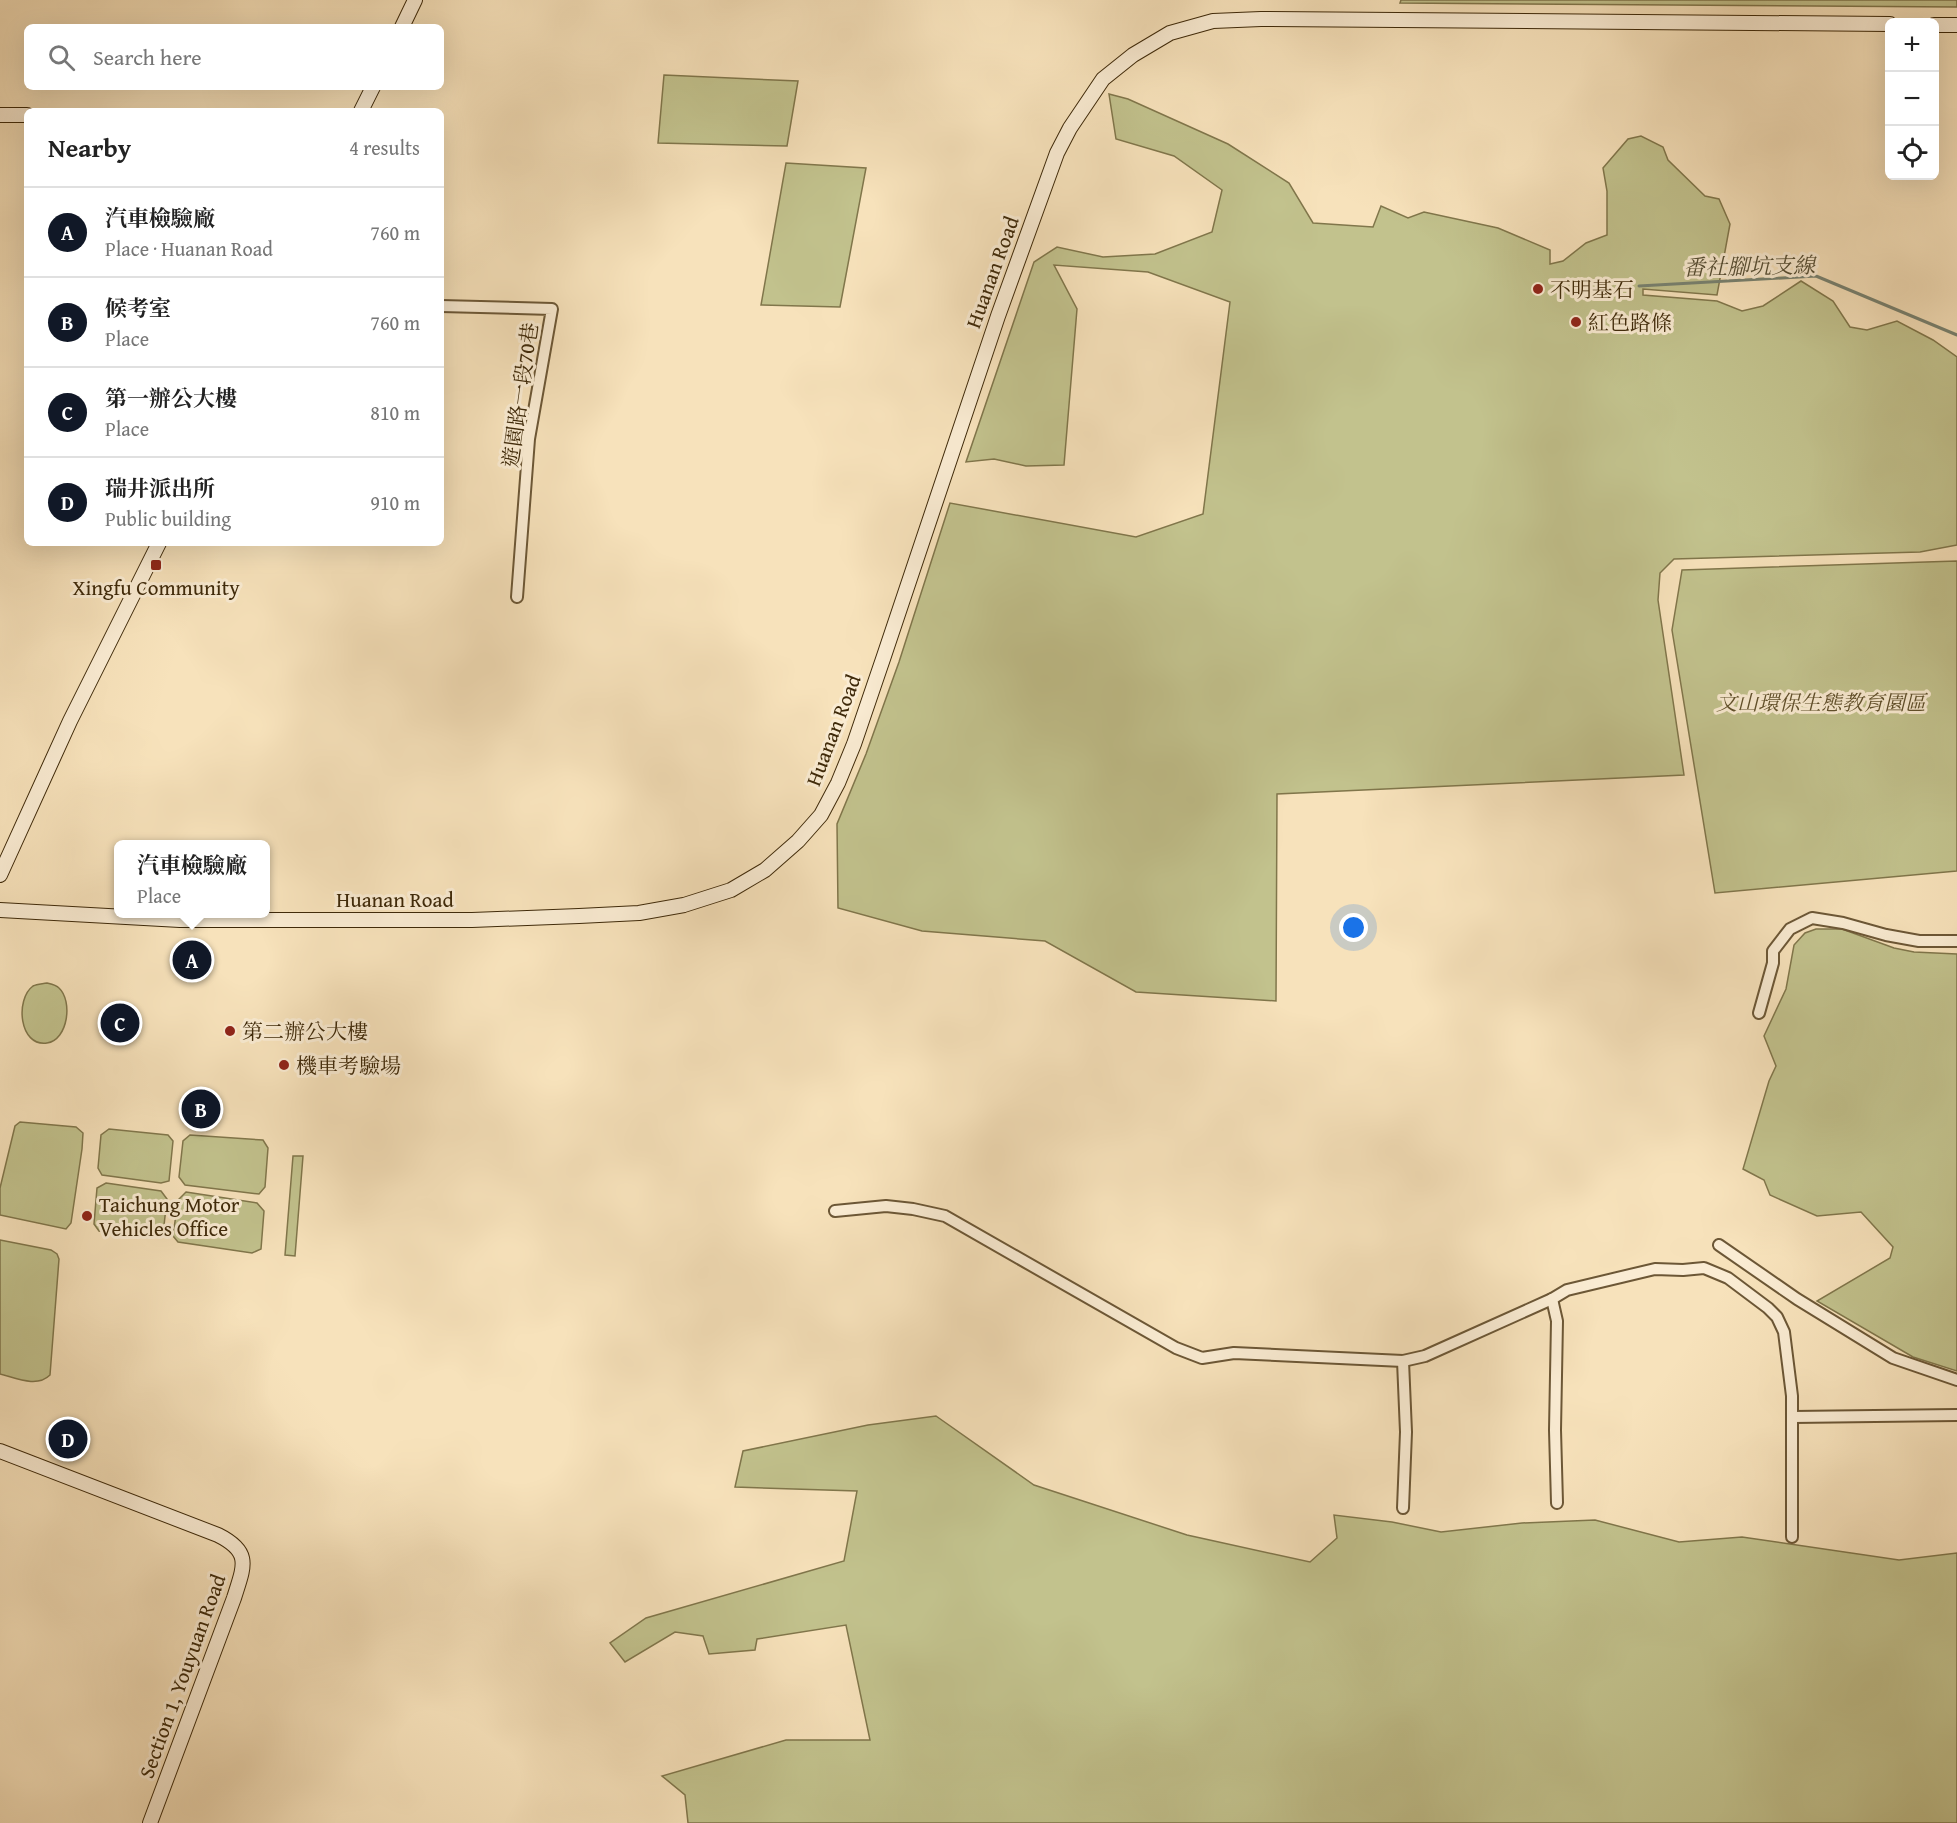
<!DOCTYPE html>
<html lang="en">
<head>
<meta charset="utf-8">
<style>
  :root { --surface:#fff; --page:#f2f2f2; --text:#222; --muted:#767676; --line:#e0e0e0; --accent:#111827 }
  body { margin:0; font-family:"Gentium Book Plus","Noto Serif TC",serif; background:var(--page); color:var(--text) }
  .controls { position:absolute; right:18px; top:18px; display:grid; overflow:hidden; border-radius:9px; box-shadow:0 6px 24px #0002 }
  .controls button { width:54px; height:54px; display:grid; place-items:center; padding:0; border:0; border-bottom:2px solid var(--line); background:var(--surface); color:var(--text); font:30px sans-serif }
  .you { position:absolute; left:1354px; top:928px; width:21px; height:21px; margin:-15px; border:4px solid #fff; border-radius:50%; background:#1a73e8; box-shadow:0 0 0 9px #1a73e833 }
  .badge { display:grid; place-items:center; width:39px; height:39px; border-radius:50%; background:var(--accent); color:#fff; font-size:20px; font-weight:700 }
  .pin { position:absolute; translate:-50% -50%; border:3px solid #fff; box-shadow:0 2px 6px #0006 }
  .popup { position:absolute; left:114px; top:840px; width:156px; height:78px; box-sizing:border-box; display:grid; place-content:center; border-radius:9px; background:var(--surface); filter:drop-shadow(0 2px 4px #0005); font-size:20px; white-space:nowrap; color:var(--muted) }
  .popup b { font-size:22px; color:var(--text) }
  .popup::after { content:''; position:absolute; left:50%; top:100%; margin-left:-12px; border:12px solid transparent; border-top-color:var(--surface) }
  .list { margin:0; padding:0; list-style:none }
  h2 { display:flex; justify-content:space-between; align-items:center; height:78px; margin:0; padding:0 24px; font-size:26px }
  h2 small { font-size:20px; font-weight:400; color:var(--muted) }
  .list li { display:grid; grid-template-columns:39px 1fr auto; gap:18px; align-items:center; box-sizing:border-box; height:90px; padding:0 24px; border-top:2px solid var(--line) }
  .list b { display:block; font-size:22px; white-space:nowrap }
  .list p { margin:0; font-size:20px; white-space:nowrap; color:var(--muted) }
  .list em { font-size:20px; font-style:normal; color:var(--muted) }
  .icon { flex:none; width:33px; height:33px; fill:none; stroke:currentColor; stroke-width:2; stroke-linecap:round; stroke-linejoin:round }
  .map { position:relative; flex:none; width:1957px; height:1823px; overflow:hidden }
  .search { position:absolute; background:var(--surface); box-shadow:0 6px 24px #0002; left:24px; top:24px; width:420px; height:66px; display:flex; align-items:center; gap:15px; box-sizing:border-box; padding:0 21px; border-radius:9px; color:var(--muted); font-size:22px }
  .panel { position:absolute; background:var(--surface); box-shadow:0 6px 24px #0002; left:24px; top:108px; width:420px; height:438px; border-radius:9px }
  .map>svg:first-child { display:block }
  .green { fill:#c2c28d; stroke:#80764b; stroke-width:1.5 }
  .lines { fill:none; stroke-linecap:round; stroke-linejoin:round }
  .stream { stroke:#788271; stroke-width:3 }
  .street-casing { stroke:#6c5736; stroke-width:14 }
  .secondary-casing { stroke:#3e2909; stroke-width:16 }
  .street { stroke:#faecd3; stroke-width:10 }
  .secondary { stroke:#faecd3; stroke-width:14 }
  .poi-dot { fill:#8f2418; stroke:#faecd3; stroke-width:2 }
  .labels { text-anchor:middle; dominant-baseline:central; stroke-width:6; stroke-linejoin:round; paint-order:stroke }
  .street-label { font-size:21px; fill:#3e2909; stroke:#faecd3 }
  .poi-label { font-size:21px; fill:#3e2909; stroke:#faecd3; text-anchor:start }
  .park-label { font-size:21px; font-style:italic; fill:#5f4f2a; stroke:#faecd3 }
  .water-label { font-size:22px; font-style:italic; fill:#564e34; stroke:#faecd3 }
</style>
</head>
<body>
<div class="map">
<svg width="1957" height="1823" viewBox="0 0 1957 1823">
  <rect width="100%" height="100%" fill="#f7e2bb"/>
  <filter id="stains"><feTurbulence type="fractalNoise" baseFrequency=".00333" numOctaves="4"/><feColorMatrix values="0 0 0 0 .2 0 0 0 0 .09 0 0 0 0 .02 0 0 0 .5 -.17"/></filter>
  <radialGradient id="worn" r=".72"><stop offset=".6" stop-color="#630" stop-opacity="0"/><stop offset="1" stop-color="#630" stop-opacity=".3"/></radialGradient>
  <g class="green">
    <polygon points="1401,0 1957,0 1957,7 1400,3"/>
    <polygon points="664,75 798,81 787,146 658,143"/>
    <polygon points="1109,94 1128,99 1228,144 1289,183 1313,223 1373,227 1381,206 1408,218 1424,212 1498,228 1550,250 1550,264 1563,261 1586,243 1607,235 1607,191 1603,168 1628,139 1641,136 1663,147 1668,160 1705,196 1719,199 1730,224 1717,295 1643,289 1643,295 1717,301 1742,311 1763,306 1801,281 1833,301 1850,327 1867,330 1897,321 1933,340 1957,357 1957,545 1920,552 1674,559 1660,573 1658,600 1684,775 1277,794 1276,1001 1136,992 1045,941 922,931 838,908 837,824 866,754 899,662 950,503 1136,537 1203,514 1230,302 1148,272 1054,265 1077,309 1064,465 1026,466 994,459 966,462 1034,262 1057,247 1103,257 1155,254 1212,232 1222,190 1174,156 1116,139"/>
    <polygon points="786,163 866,168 840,307 761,305"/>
    <polygon points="1957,561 1957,871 1715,893 1672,630 1682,570"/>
    <polygon points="1816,929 1842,929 1894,948 1914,952 1957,954 1957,1371 1913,1357 1817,1301 1890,1258 1893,1247 1861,1212 1817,1216 1770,1195 1764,1180 1743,1169 1769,1081 1776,1066 1764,1036 1786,989 1794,945 1805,933"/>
    <path d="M47 983C51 984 56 985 59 988 73 1001 68 1040 47 1043 19 1047 15 999 33 986 37 984 42 984 47 983Z"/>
    <polygon points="20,1122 76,1127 83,1133 82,1149 71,1223 66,1229 0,1215 0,1188 15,1126"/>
    <polygon points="109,1129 168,1135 173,1141 169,1181 161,1183 102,1175 98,1168 101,1135"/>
    <polygon points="190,1135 263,1140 268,1148 265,1187 259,1194 185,1185 179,1177 183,1141"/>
    <polygon points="293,1156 303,1156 295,1256 285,1255"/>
    <polygon points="106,1183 161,1191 167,1199 163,1234 151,1238 99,1231 94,1224 97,1188"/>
    <polygon points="186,1192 257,1203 264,1211 261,1249 252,1253 178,1242 173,1236 178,1200"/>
    <path d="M0 1240 51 1250 57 1254 59 1259 50 1375C37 1388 16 1378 0 1374Z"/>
    <polygon points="936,1416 1034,1485 1187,1535 1310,1562 1337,1538 1334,1515 1392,1522 1441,1532 1522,1523 1595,1520 1679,1542 1742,1537 1899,1560 1957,1553 1957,1823 688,1823 685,1795 662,1776 786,1740 870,1740 846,1625 757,1639 755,1650 709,1654 703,1636 675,1632 625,1662 610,1643 646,1618 844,1561 857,1491 735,1487 743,1451 868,1425"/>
  </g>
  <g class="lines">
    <polyline class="stream" points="1639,286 1816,276 1957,335"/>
    <defs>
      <g id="street">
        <polyline points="441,306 552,309 529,439 517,597"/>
        <polyline points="1759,1013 1773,963 1773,951 1790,929 1812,918 1843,923 1886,935 1919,941 1957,941"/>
        <polyline points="835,1211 886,1206 913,1209 945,1216 1176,1348 1202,1358 1234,1353 1403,1361 1425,1356 1552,1299 1567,1290 1655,1269 1683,1270 1704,1268 1728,1278 1768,1308 1777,1317 1784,1332 1792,1396 1792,1537"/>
        <polyline points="1719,1245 1797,1299 1893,1358 1957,1380"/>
        <polyline points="1552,1299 1557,1321 1555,1430 1557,1503"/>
        <polyline points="1793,1417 1957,1415"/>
        <polyline points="1403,1508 1406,1432 1403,1361"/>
      </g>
      <g id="secondary">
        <polyline points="1934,25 1957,25"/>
        <polyline points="402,27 415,0"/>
        <polyline points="361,111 373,87"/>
        <polyline points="0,115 27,115"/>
        <polyline points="0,875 70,721 159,543"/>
        <polyline points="0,910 180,920 472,920 579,916 639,913 684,905 731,890 765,870 798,841 821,815 838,783 854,744 884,656 998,316 1057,153 1070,128 1103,79 1133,55 1170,33 1213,21 1261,19 1890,24"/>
        <path d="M0 1451 218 1535C252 1552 244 1566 234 1598L150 1823"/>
      </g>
    </defs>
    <use href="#street" class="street-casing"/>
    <use href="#secondary" class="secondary-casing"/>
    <use href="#street" class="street"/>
    <use href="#secondary" class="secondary"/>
  </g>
  <g class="poi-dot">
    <circle cx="1538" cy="289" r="6"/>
    <circle cx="1576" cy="322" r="6"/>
    <rect x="150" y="559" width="12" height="12" rx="3"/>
    <circle cx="230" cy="1031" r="6"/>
    <circle cx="284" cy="1065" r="6"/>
    <circle cx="87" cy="1216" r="6"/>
  </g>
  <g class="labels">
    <g class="street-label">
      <text transform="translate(992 272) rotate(-70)">Huanan Road</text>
      <text transform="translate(520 395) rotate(-82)">遊園路一段70巷</text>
      <text transform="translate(833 730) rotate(-69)">Huanan Road</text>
      <text x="395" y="899">Huanan Road</text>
      <text transform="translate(182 1676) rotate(-70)">Section 1, Youyuan Road</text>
    </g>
    <g class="poi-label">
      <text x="1550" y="289">不明基石</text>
      <text x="1588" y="322">紅色路條</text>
      <text x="156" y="587" text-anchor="middle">Xingfu Community</text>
      <text x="242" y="1031">第二辦公大樓</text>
      <text x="296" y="1065">機車考驗場</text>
      <text x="99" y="1204">Taichung Motor<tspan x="99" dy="24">Vehicles Office</tspan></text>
    </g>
    <g class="park-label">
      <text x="1821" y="702">文山環保生態教育園區</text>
    </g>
    <g class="water-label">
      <text transform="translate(1749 266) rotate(-1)">番社腳坑支線</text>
    </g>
  </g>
  <rect width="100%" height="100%" filter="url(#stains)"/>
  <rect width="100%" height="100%" fill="url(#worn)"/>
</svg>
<div class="controls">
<button>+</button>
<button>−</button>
<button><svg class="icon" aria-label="locate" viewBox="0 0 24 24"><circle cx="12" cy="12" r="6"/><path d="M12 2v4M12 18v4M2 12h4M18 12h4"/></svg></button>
</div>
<div class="you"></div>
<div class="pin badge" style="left:192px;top:960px">A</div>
<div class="popup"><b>汽車檢驗廠</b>Place</div>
<div class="pin badge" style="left:201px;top:1109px">B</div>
<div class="pin badge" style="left:120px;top:1023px">C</div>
<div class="pin badge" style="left:68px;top:1439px">D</div>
<div class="search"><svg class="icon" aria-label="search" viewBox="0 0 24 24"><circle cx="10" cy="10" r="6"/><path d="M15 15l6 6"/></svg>Search here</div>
<section class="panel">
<h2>Nearby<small>4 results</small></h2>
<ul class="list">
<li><span class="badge">A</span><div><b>汽車檢驗廠</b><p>Place · Huanan Road</p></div><em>760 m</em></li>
<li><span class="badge">B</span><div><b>候考室</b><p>Place</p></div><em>760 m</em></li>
<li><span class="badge">C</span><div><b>第一辦公大樓</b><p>Place</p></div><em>810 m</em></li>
<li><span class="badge">D</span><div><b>瑞井派出所</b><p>Public building</p></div><em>910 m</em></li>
</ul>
</section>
</div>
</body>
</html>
